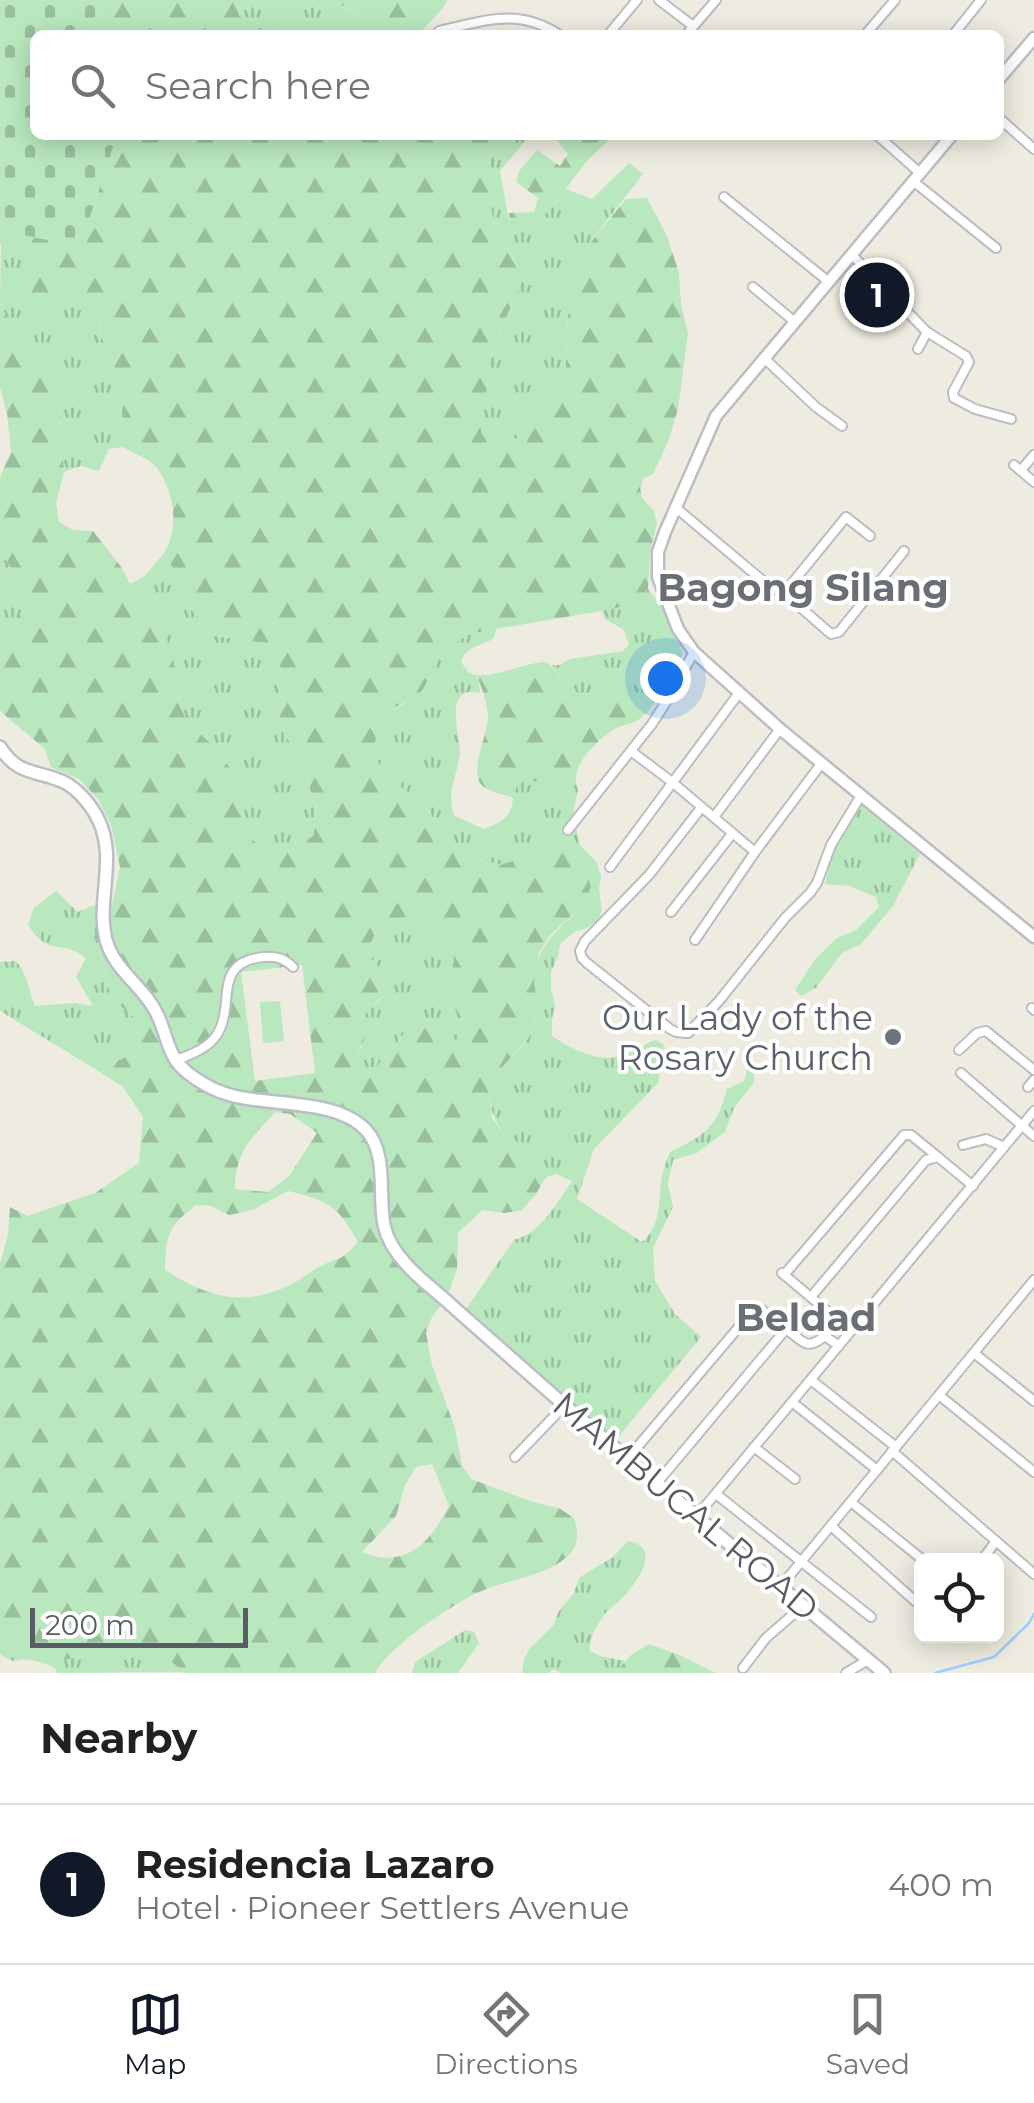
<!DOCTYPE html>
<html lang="en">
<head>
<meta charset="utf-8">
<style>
  :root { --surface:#fff; --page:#f6f6f6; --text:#202124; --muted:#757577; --line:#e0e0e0; --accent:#111827 }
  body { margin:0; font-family:Montserrat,sans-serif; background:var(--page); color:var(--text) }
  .controls { position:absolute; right:30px; bottom:30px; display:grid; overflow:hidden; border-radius:15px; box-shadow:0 5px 25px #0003 }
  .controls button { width:90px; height:90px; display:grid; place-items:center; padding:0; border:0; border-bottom:2px solid var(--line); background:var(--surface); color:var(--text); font:50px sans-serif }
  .scale { position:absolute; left:30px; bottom:25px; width:218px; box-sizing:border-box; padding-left:10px; border:5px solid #595c63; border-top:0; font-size:28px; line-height:35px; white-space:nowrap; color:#595c63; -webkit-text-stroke:8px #fff; paint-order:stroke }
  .you { position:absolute; left:665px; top:678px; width:35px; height:35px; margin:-25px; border:8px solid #fff; border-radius:50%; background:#1a73e8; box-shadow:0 0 0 15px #1a73e833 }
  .badge { display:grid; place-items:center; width:65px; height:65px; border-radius:50%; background:var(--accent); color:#fff; font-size:32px; font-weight:700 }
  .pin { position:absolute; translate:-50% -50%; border:5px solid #fff; box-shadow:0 2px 10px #0006 }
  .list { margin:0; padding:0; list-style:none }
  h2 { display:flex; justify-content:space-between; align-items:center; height:130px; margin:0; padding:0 40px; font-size:42px }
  h2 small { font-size:32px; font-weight:400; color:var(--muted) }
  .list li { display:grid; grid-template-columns:65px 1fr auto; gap:30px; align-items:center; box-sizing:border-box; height:160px; padding:0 40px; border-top:2px solid var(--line) }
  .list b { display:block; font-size:38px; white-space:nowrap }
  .list p { margin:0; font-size:32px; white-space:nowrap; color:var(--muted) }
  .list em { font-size:32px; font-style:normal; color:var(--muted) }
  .icon { flex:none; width:55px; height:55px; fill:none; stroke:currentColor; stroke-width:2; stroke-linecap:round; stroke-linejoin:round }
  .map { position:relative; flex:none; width:1034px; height:1673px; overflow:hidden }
  .search { position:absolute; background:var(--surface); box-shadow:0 5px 25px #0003; left:30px; right:30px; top:30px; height:110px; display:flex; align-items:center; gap:25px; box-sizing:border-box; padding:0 35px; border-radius:15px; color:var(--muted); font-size:38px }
  .sheet { height:290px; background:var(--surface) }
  nav { display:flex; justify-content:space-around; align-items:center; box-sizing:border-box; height:140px; border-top:2px solid var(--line); background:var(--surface); font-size:28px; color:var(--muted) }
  nav a { display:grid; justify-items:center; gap:5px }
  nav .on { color:var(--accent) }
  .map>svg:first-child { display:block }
  .grass { fill:url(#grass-tufts) }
  .forest { fill:url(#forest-firs); fill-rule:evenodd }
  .cemetery { fill:url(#cemetery-stones) }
  .green { fill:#b9e8be }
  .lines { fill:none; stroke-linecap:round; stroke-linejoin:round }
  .stream { stroke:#9fccff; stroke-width:2.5 }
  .minor-casing { stroke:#bbbdc3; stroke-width:12 }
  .tertiary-casing { stroke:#bbbdc3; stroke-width:15 }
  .secondary-casing { stroke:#bbbec6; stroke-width:16 }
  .minor { stroke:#fff; stroke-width:8 }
  .tertiary { stroke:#fff; stroke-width:10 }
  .secondary { stroke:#fff; stroke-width:11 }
  .worship-dot { fill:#6b7280; stroke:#fff; stroke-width:4 }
  .labels { text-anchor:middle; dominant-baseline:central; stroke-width:8; stroke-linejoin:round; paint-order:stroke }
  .worship-label { font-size:35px; fill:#5b616d; stroke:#fff; text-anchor:end }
  .street-label { font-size:35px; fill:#595c63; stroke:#fff }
  .neighbourhood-label { font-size:38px; font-weight:bold; fill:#6a6e75; stroke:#fff }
</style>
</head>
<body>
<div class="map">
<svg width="1034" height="1673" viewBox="0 0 1034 1673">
  <defs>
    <pattern id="grass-tufts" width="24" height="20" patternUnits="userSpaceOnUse" patternTransform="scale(2.5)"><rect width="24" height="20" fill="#b9e8be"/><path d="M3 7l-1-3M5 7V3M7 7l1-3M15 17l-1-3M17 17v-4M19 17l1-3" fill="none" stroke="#99bf9e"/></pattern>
    <pattern id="forest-firs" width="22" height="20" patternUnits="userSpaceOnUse" patternTransform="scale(2.5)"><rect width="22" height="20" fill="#b9e8be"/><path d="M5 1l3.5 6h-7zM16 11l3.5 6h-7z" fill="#99bf9e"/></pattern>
    <pattern id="cemetery-stones" width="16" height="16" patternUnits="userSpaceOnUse" patternTransform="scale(2.5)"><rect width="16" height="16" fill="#b9e8be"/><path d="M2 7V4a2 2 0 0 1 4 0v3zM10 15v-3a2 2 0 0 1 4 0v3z" fill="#99bf9e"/></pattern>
  </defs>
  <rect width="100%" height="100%" fill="#eeece0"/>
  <g class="grass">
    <polygon points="235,0 336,0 380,35 295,33 238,16"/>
    <polygon points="505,135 527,135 526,140 500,171 510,225 549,211 566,189 592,199 629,163 643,174 582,253 568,315 565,385 509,447 489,445 481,432 492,350 509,312 518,266 494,225 488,189 488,165"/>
    <polygon points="1,243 19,247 27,260 64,271 100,314 101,343 109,361 133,390 122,409 123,447 109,449 99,471 81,466 64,472 57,379 12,326 0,304"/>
    <polygon points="0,552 16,575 27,600 12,633 0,638"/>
    <polygon points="164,553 173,568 174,581 182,598 206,627 210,635 272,644 279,659 282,680 276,706 284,731 306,774 316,809 314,835 288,853 268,850 251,839 239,790 231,770 217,749 188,723 180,705 178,678 130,584 145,576"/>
    <path d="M648 589 665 611 683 654 664 688 646 714 643 716 641 707 603 694 578 693 566 688 552 665H560L570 659 623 651 629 644 623 629 605 619 601 611C616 608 638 601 648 589Z"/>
    <path d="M496 629 494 638C482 646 465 646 461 662L468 672 476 675 479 682 480 693C441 684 461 737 460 754 457 776 445 796 455 816L484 829C522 815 507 805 519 775L546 782 563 779 576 782 578 790 573 814 580 845 597 863 601 876 599 889 602 911 597 921 585 929 576 931 560 944 558 957 551 972V989L555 1004 552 1019V1036C573 1050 602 1065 627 1054 637 1050 645 1043 656 1040L664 1045 658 1083 594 1149 577 1199 642 1242C662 1225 658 1201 662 1177 663 1169 667 1160 670 1152 706 1134 716 1129 727 1089L744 1081 749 1062 754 1059V1082L734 1108 725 1132 697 1153 673 1160 668 1184 673 1207 653 1248 655 1281 675 1314 701 1337 614 1442 466 1309 514 1240C542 1232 556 1204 572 1181L556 1174 546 1177 532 1146 507 1139C491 1116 481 1094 501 1069 510 1057 524 1048 530 1034 541 1010 533 1003 534 981 535 946 559 929 582 906L539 853 500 865 473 857 439 837C436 830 435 820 431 814 420 796 381 780 376 761 373 746 376 728 385 716 391 707 403 707 410 699 425 682 440 649 459 639 471 632 483 631 496 629Z"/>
    <polygon points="861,805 920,854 893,906 861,944 842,953 816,988 801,996 795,990 816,958 837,938 856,930 879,907 876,897 849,886 825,884 832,852"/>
    <path d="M56 891 78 912 91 906C93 937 105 967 111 998L136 1019V1050L122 1059 95 1069 0 1011V962L16 961C28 975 28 989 35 1006L76 1003 93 1006 76 977 86 958C61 938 51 959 28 925L34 908Z"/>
    <path d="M418 914C429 920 442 927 449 939 459 955 450 969 451 986 451 1008 469 1026 452 1047L404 1034 377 1067 360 1068 355 1057 362 1047V1020L368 1010 381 999 390 975 374 963 368 952C376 923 392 921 418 914Z"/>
    <path d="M628 1541C663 1547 637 1583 623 1597 618 1603 610 1607 605 1614 597 1625 589 1637 590 1651L600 1656 625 1661 615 1673H561L553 1669 549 1673H522L524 1659 530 1648 553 1626 559 1611 573 1594 580 1577 613 1557Z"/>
    <polygon points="465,1630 474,1632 479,1643 458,1673 412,1673 415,1662"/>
    <path d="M0 1641 6 1645 58 1661 123 1649 169 1659 185 1672 57 1673 55 1668C40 1661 28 1657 12 1661L0 1654Z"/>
  </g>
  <g class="forest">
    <polygon points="92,0 235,0 239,16 295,33 316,32 329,35 107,35 96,4"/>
    <path d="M336 0H447C443 11 426 25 418 35H380Z"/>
    <path d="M117 135H505L488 165V189L494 225 518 267 521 284 492 350 481 432 489 445 509 447 565 385 568 315 582 253 626 199 647 198 667 236 679 273 681 305 688 333 678 409 668 442 653 474 644 478 640 487 642 498 654 511 657 523 650 553 648 589 639 598 630 604 612 609 473 633C452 642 440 655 429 675 427 680 426 685 423 689 413 703 393 704 385 716 379 724 376 735 375 745 375 782 414 787 431 815 435 820 437 830 439 837L473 857 500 865 539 853 566 848 587 862 590 887 582 906 550 935 539 953 534 982 538 1008 530 1036 498 1072 489 1096 492 1118 507 1139 532 1145 546 1177 536 1194 522 1210 505 1213 482 1210 458 1233 457 1269 447 1297 432 1317 426 1333 432 1365 455 1428 462 1465 471 1479 533 1502 559 1508 574 1518C577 1528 579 1539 574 1548 559 1574 509 1579 484 1590 454 1602 390 1646 375 1673H184L169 1659 123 1649 58 1661 6 1645 0 1641V1264L8 1234 10 1207 27 1216 95 1193 139 1163 143 1117 123 1087 95 1069 122 1059 136 1050V1019L111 998C105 967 93 937 91 906L112 905 120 867 111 825 98 799 79 779 51 767 45 749 0 711V638L12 633 26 600 16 575 0 552V477L11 451 7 413 0 388V304L12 326 57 379 64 472 56 503 59 522 73 530 93 531 122 568 130 584 163 625 178 678 180 706 188 723 217 749 231 770 239 790 251 839 268 850 288 853 314 835 316 809 306 774 284 731 276 706 282 680 279 659 271 644 210 635 206 627 182 598 174 581 173 568 164 553C180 528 174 492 157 468 150 459 133 453 123 447L122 409 133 390 109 361 101 343 100 314 64 271 56 296 39 297 22 289 18 270 27 259 19 247 0 244V230L80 246ZM418 914C430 920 442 928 449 939 459 955 450 969 451 986 451 1007 468 1027 452 1047L446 1038 427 1028 405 1034 376 1067H360L355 1057C363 1045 369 1033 362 1020 375 999 385 1002 390 975L374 963 368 953C375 923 392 921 418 914ZM302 965 315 1073 255 1081 241 972ZM275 1112 290 1114 317 1133 289 1176 268 1192 235 1189C235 1152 252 1138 275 1112ZM288 1191C329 1201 337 1205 358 1242 341 1262 340 1256 319 1267 310 1272 301 1279 292 1284 243 1308 209 1298 165 1270 166 1234 168 1227 196 1205L211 1206 229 1215 252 1210ZM432 1464 449 1506C430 1543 405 1570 362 1552L396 1516 405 1485 416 1467Z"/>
    <polygon points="553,135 614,135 586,162 549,211 523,231 510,226 509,213 534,212 538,198 516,182 519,171 537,150 560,166 568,154"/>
    <path d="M544 662C559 667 558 684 571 690 581 696 592 692 603 694 617 695 629 701 641 707L643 716C634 725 623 724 613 730 597 740 574 763 576 782 560 778 548 785 534 781 529 780 525 777 519 775L514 798C505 795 491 792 484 787 467 775 487 737 488 719 488 706 482 686 476 675 498 677 521 664 544 662Z"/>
    <polygon points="649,1644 679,1655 715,1673 615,1673 631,1655"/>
  </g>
  <polygon class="cemetery" points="0,0 92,0 96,4 107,35 35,35 35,135 117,135 80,247 0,230"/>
  <polygon class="green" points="280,1001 284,1041 263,1043 260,1002"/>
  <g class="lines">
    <polyline class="stream" points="935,1673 994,1657 1029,1623 1034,1614"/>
    <defs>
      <g id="minor">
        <polyline points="659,0 693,26"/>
        <path d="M439 31C485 21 517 7 560 35"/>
        <polyline points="608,35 637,0"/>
        <polyline points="686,35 716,0"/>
        <polyline points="865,35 895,0"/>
        <polyline points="953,35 981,0"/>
        <polyline points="999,118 1034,149"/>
        <polyline points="877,135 920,173"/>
        <polyline points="913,181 996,248"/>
        <polyline points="724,197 829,282"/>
        <polyline points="852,255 927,332"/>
        <polyline points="753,287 795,322"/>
        <polyline points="918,349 927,332 966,356 969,362 953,392 954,398 975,409 1011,419"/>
        <polyline points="764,358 816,407 842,426"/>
        <polyline points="1014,465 1034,482"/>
        <polyline points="1021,470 1034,455"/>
        <polyline points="675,507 769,586 784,593 831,634 839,632 904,551"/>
        <polyline points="784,593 846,517 870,536"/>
        <polyline points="631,751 672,782 755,852"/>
        <polyline points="701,808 649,875 585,941 580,951 582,958 587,963 670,1029 676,1032 688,1033 719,1001 785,918 810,893 817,883 831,845 860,797"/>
        <polyline points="714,817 780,729"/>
        <polyline points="568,830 652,724 668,699 694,652"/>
        <polyline points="610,867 739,693"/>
        <polyline points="671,912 732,834"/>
        <polyline points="695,940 755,852 821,764"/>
        <polyline points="1032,1008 1034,1010"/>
        <polyline points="959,1050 977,1033 986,1031 1034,1070"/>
        <path d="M175 1061C190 1054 206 1050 216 1036 237 1006 210 962 264 957 276 956 284 958 293 967"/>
        <polyline points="961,1073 1034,1136"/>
        <polyline points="1028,1087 1034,1080"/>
        <polyline points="963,1145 986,1139 1004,1147"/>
        <polyline points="782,1273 832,1315 833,1322 825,1336"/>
        <polyline points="784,1275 904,1135 911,1135 938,1157"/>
        <polyline points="811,1297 926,1160 938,1157 973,1186"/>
        <polyline points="974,1353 1034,1401"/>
        <polyline points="811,1380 896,1447"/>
        <polyline points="939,1395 1034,1472"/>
        <polyline points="792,1402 877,1470"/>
        <polyline points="754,1447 795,1479"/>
        <polyline points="892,1451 1034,1574"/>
        <polyline points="515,1457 565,1405"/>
        <polyline points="628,1458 749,1315 762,1310 786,1329"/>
        <path d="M657 1483 786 1329C804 1342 806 1351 825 1336L839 1346"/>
        <polyline points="716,1494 871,1617"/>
        <polyline points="851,1502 923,1560"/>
        <polyline points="697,1516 1034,1111"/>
        <polyline points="831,1526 915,1601"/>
        <polyline points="982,1560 996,1541"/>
        <polyline points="781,1586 1034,1280"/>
        <polyline points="743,1668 766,1638 804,1605"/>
        <polyline points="846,1673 868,1660"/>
      </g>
      <g id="tertiary">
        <polyline points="999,79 1034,38"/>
        <polyline points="952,135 716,416 665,532 658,552 658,577 678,629 694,652 780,729 1034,937"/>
      </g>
      <path id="secondary" d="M0 747C18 776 37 770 64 782 79 790 92 806 99 821 117 860 96 900 106 940 115 972 144 986 157 1014 168 1036 167 1057 188 1073 198 1081 210 1088 221 1092 262 1108 334 1096 366 1130 388 1154 378 1195 384 1225 387 1240 396 1253 406 1264 419 1279 436 1291 451 1305 491 1340 530 1375 570 1410 674 1498 779 1586 884 1673"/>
    </defs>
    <use href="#minor" class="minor-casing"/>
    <use href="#tertiary" class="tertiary-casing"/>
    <use href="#secondary" class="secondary-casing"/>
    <use href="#minor" class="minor"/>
    <use href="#tertiary" class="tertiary"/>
    <use href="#secondary" class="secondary"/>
  </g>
  <circle class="worship-dot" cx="893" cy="1037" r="10"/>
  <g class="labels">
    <g class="worship-label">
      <text x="873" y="1017">Our Lady of the<tspan x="873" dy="40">Rosary Church</tspan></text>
    </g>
    <g class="street-label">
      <text transform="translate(686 1506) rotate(40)">MAMBUCAL ROAD</text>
    </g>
    <g class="neighbourhood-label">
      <text x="803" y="587">Bagong Silang</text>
      <text x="806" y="1317">Beldad</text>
    </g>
  </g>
</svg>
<div class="controls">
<button><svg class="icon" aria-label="locate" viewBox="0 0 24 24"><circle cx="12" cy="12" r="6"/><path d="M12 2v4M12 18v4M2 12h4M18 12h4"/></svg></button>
</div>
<div class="scale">200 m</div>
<div class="you"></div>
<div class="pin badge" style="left:877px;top:295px">1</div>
<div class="search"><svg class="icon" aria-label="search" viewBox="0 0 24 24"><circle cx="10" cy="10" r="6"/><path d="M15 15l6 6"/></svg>Search here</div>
</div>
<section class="sheet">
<h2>Nearby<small></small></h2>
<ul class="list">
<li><span class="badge">1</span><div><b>Residencia Lazaro</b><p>Hotel · Pioneer Settlers Avenue</p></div><em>400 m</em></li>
</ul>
</section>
<nav>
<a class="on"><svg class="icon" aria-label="map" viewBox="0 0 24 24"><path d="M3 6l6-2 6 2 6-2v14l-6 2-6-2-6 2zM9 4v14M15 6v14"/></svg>Map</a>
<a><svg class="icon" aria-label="directions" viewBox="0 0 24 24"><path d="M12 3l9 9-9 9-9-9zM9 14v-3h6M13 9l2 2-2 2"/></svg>Directions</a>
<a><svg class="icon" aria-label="saved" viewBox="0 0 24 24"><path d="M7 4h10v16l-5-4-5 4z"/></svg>Saved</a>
</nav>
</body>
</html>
